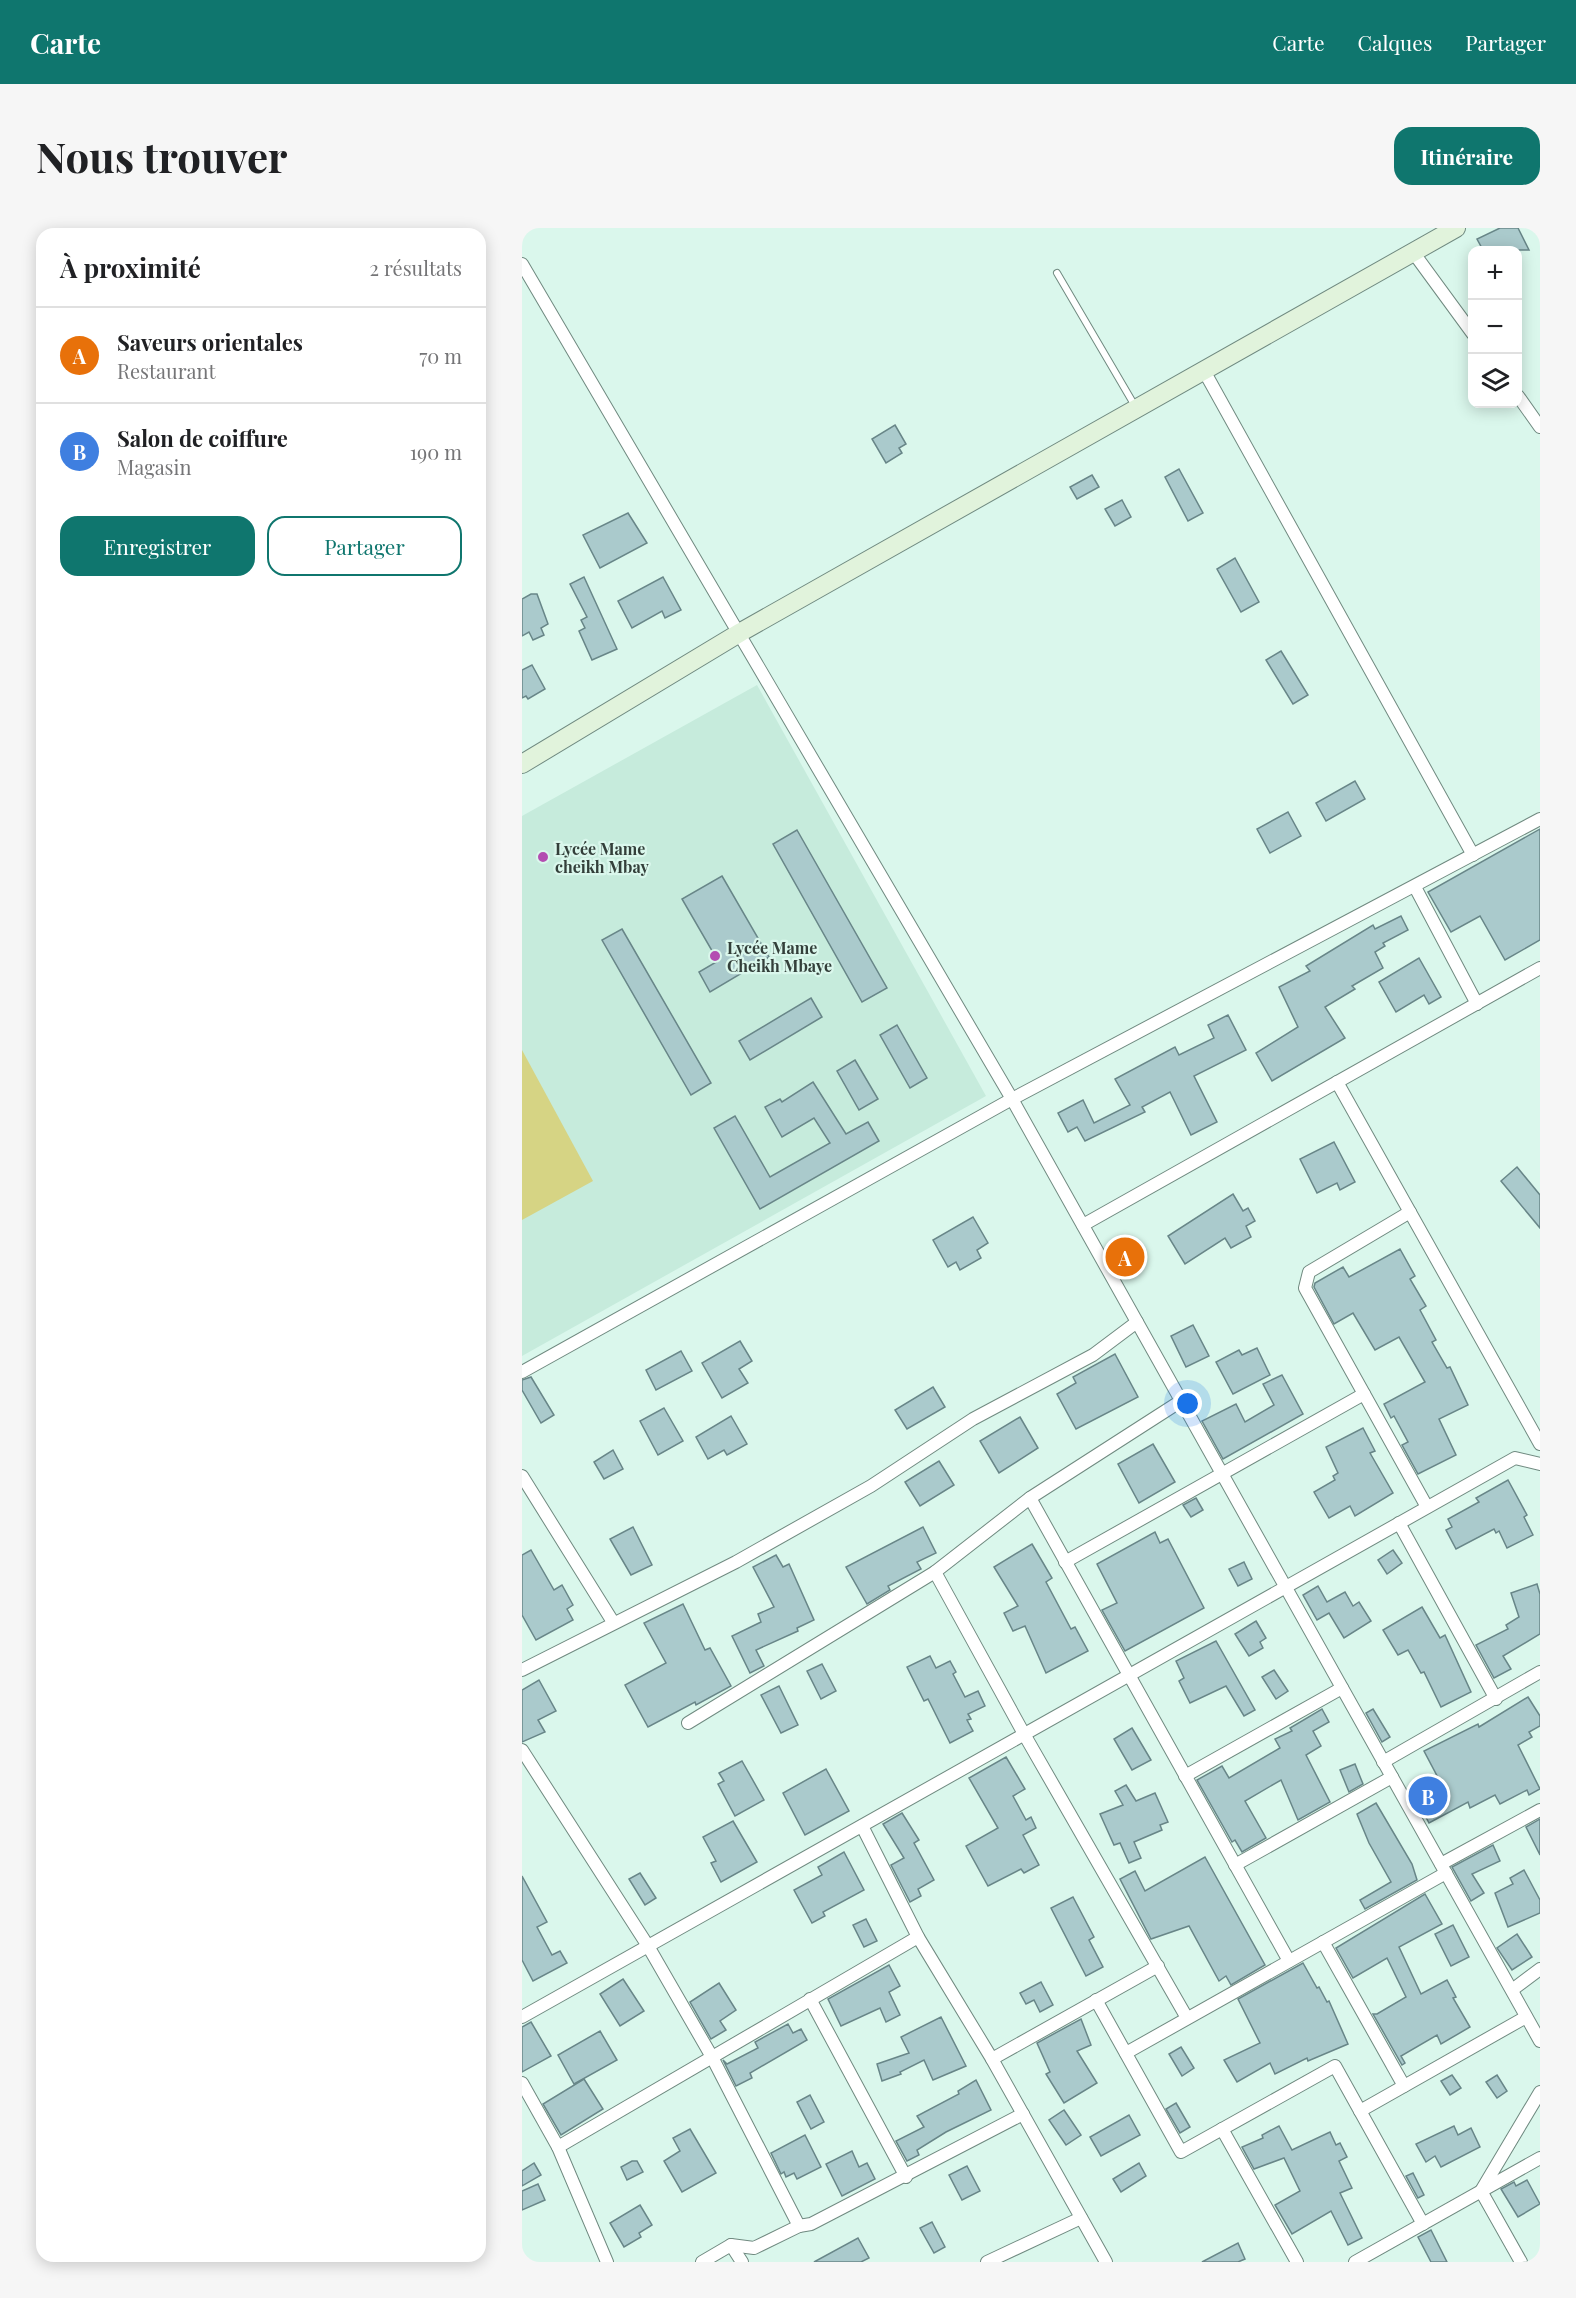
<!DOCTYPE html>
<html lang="fr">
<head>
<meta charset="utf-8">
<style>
  :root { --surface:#fff; --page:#f6f6f6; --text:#202124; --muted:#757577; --line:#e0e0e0; --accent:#0f766e }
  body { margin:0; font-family:"Playfair Display",serif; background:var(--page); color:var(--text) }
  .controls { position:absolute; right:18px; top:18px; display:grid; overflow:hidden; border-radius:12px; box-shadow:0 3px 15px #0003 }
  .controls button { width:54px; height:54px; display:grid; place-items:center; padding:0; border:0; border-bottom:2px solid var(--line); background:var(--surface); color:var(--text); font:30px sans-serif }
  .you { position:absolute; left:666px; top:1176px; width:21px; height:21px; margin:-15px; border:4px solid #fff; border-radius:50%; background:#1a73e8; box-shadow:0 0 0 9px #1a73e833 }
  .badge { display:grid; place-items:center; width:39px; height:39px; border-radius:50%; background:var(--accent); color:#fff; font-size:20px; font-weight:700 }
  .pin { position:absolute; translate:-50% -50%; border:3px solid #fff; box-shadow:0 2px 6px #0006 }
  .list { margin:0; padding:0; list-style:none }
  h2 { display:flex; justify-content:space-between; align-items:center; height:78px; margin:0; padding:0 24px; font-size:26px }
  h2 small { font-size:20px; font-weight:400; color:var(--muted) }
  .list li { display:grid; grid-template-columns:39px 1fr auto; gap:18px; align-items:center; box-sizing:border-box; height:96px; padding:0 24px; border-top:2px solid var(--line) }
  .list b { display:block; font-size:22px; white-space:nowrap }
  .list p { margin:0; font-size:20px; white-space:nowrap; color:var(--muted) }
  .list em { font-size:20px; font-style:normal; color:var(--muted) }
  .actions { display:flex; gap:12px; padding:18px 24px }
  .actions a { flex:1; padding:14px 0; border:2px solid var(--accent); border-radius:18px; text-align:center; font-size:21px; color:var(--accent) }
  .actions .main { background:var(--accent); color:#fff }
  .icon { flex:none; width:33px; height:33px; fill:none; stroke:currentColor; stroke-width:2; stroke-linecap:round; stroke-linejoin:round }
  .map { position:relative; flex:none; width:1018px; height:2034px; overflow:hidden; border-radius:18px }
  header { display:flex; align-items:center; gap:36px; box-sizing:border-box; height:84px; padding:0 30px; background:var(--accent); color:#fff }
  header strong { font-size:28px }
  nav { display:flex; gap:33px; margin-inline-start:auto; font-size:21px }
  .intro { display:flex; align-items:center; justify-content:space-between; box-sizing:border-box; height:144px; padding:0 36px }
  h1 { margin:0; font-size:42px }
  .button { padding:15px 27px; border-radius:18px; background:var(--accent); color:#fff; font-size:21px; font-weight:700 }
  main { display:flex; gap:36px; padding:0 36px }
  aside { flex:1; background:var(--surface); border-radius:18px; box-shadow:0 3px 15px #0003 }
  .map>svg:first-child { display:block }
  .built { fill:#c6ebdc }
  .grass { fill:#d6d484 }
  .building { fill:#aacacc; stroke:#688688; stroke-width:1.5 }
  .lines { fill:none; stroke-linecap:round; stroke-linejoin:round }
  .service-casing { stroke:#708a80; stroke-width:8 }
  .minor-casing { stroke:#708a80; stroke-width:14 }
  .secondary-casing { stroke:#708a80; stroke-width:20 }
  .service { stroke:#fff; stroke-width:6 }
  .minor { stroke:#fff; stroke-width:12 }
  .secondary { stroke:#e1f3dc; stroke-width:18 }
  .poi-dot { fill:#b34db1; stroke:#daf7ec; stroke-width:2 }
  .labels { text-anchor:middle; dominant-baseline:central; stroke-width:4.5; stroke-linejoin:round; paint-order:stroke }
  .poi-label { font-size:16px; font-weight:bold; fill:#333f3a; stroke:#daf7ec; text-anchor:start }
</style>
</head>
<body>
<header>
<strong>Carte</strong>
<nav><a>Carte</a><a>Calques</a><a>Partager</a></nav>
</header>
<div class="intro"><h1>Nous trouver</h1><a class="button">Itinéraire</a></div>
<main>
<aside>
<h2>À proximité<small>2 résultats</small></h2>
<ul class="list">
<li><span class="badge" style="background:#e8710a">A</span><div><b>Saveurs orientales</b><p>Restaurant</p></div><em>70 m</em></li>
<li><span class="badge" style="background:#3f7fe0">B</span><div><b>Salon de coiffure</b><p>Magasin</p></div><em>190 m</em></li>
</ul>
<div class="actions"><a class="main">Enregistrer</a><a>Partager</a></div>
</aside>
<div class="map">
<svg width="1018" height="2034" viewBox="0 0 1018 2034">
  <rect width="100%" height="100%" fill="#daf7ec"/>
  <polygon class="built" points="235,457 464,868 0,1128 0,588"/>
  <polygon class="grass" points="0,822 71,953 0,992"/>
  <g class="building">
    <polygon points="978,0 996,0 1007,22 961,22 955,11"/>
    <polygon points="373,197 384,216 377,220 380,225 364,235 350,211"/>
    <polygon points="657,241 681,285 666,293 643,249"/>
    <polygon points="570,247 577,259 555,271 548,259"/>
    <polygon points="600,272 609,289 593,298 583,281"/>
    <polygon points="106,285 125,315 78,340 61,307"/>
    <polygon points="713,330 737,374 719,384 695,341"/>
    <polygon points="62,349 95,421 70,432 57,403 63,400 59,392 65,389 48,356"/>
    <polygon points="141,349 159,382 143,390 140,383 110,400 96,373"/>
    <polygon points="9,366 15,366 26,396 19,400 22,407 11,412 7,404 0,408 0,371"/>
    <polygon points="759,423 786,467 771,476 744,432"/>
    <polygon points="10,437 23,461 6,471 4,468 0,470 0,442"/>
    <polygon points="833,553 843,571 804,593 794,575"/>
    <polygon points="766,584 779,608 748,625 735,601"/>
    <polygon points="1018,601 1018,712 983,732 958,688 929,704 906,664"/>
    <polygon points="275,602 365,760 340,774 251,616"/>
    <polygon points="200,648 247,729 188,764 177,744 196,733 160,671"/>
    <polygon points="879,688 886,702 861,715 863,718 853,724 861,740 830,758 833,761 803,779 823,810 750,853 734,825 776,799 757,759 788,743 784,738 851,697 853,701"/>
    <polygon points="100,701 189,855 169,867 80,712"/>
    <polygon points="897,730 919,769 907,776 902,767 874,784 857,754"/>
    <polygon points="289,770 300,789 228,832 217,813"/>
    <polygon points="706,787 724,822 672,848 695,894 669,907 648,864 620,879 623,884 563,913 555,899 546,904 536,885 561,872 572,895 608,877 593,851 653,819 657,827 692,810 686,797"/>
    <polygon points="375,797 405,850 388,860 358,807"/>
    <polygon points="333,832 356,871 337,882 315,843"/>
    <polygon points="291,854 324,906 346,894 357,913 238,981 192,900 213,888 248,949 308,915 292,890 260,909 243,879 258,871 260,874"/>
    <polygon points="812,914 833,954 818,962 815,955 795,965 778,931"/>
    <polygon points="995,939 1018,967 1018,1000 979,953"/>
    <polygon points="711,966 721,983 726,980 733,993 724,998 729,1009 709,1020 703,1010 663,1036 646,1008"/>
    <polygon points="451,989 466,1015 455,1022 459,1030 438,1042 434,1034 426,1039 411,1012"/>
    <polygon points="878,1021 893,1048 888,1051 904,1078 898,1082 914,1112 910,1114 925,1140 928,1139 946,1177 917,1191 934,1227 896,1246 880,1217 886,1214 872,1188 869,1190 862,1176 903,1154 877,1109 853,1122 831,1085 812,1096 792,1059 793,1055 821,1039 827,1049"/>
    <polygon points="671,1097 687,1128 664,1139 649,1108"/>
    <polygon points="218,1113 230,1133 217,1141 226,1155 200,1170 180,1135"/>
    <polygon points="735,1120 748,1147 711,1166 694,1134 717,1122 720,1127"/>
    <polygon points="159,1123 170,1143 134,1162 124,1142"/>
    <polygon points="593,1126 616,1169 554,1201 535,1166 554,1155 551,1149"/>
    <polygon points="760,1147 781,1186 701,1231 680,1193 714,1176 723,1194 752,1177 741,1156"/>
    <polygon points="9,1149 32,1187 19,1195 0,1162 0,1152"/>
    <polygon points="411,1159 423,1179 385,1201 373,1182"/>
    <polygon points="142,1180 161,1213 136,1227 118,1193"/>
    <polygon points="209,1188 225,1216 205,1227 202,1222 186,1231 174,1209"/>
    <polygon points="498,1189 516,1220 477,1245 458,1213"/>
    <polygon points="841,1200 853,1223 848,1225 871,1265 833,1288 828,1278 807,1290 792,1264 813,1252 811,1248 816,1245 804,1219"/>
    <polygon points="631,1216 653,1254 617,1275 596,1236"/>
    <polygon points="91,1222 101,1241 82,1251 72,1234"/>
    <polygon points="417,1233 432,1257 398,1278 383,1254"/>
    <polygon points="986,1252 1005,1287 1002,1289 1011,1307 985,1320 977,1303 974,1305 972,1301 934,1321 924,1302 930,1299 926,1291 957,1274 954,1270"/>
    <polygon points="674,1270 681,1282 669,1289 661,1277"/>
    <polygon points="111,1299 130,1337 109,1347 88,1311"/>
    <polygon points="401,1299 414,1325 395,1334 399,1341 366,1358 368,1362 345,1376 324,1339"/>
    <polygon points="633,1304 638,1315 646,1311 682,1380 603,1423 580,1382 595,1375 575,1336"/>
    <polygon points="510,1316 530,1350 524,1354 549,1401 553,1399 566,1423 524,1445 503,1398 491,1403 482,1385 496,1378 472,1339"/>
    <polygon points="9,1322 32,1362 40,1357 51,1377 45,1381 51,1392 14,1412 0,1387 0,1327"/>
    <polygon points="871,1322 880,1335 865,1346 856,1332"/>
    <polygon points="254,1327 261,1339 267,1336 292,1392 275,1400 276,1403 234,1422 242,1438 228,1445 210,1408 239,1394 236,1386 252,1379 231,1339"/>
    <polygon points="722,1334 730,1351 716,1358 707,1341"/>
    <polygon points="1015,1356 1018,1366 1018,1406 981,1428 989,1441 972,1450 954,1417 986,1401 984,1397 997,1389 989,1365"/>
    <polygon points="796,1358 805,1374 823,1364 831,1378 837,1374 849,1393 822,1410 807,1385 795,1392 781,1367"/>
    <polygon points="161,1376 183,1422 188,1420 209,1458 174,1477 173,1474 126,1499 103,1457 144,1435 122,1395"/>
    <polygon points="900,1379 918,1410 923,1407 949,1464 919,1479 902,1444 899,1445 886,1422 876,1427 861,1402"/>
    <polygon points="734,1393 744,1410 738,1414 741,1420 727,1428 713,1406"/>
    <polygon points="694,1413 733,1482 722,1488 704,1458 668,1475 657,1453 662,1450 654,1433"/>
    <polygon points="408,1428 414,1440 428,1433 434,1444 431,1446 443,1469 456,1463 463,1478 446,1486 449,1491 445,1492 451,1503 428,1515 406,1471 402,1473 385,1439"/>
    <polygon points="300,1436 314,1463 299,1471 285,1443"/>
    <polygon points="752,1442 766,1463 754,1471 740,1449"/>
    <polygon points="17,1452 34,1483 16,1492 23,1504 0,1514 0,1462"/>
    <polygon points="257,1458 276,1497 259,1505 239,1467"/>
    <polygon points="1006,1469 1018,1488 1018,1498 1007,1504 1010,1509 996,1517 1018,1561 1007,1567 1005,1562 978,1576 973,1567 948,1580 946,1574 907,1595 896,1574 922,1561 902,1523 956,1496 957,1499"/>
    <polygon points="800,1481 807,1494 791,1503 799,1518 784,1527 808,1574 776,1592 759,1552 723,1573 744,1610 720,1624 713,1612 710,1614 675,1552 700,1538 707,1550 758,1520 753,1511 770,1503 768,1500"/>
    <polygon points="851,1481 868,1509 860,1514 844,1485"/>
    <polygon points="610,1500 629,1532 610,1542 592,1511"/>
    <polygon points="484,1529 503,1561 491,1568 504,1592 509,1589 514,1600 501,1607 517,1637 502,1645 499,1641 466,1658 444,1618 476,1600 447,1550"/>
    <polygon points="220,1533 242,1572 213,1588 196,1556 202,1553 197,1545"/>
    <polygon points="833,1536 841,1556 827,1564 818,1542"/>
    <polygon points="304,1541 327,1583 283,1607 261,1565"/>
    <polygon points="604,1557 614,1573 633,1565 646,1594 638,1597 640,1602 612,1614 619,1630 607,1635 598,1615 592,1617 578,1586 601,1577 593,1563"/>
    <polygon points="854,1575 890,1636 895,1652 843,1681 838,1672 869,1654 847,1615 835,1586"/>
    <polygon points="380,1585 397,1612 392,1615 412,1652 396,1661 399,1668 388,1674 369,1637 382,1630 361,1596"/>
    <polygon points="1018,1591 1018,1627 1004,1599"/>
    <polygon points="211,1593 235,1634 199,1654 189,1635 194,1633 181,1609"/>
    <polygon points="971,1617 978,1633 950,1646 962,1665 949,1673 930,1639"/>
    <polygon points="322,1624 342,1662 301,1684 303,1688 290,1695 272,1662 300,1647 296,1639"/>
    <polygon points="683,1629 743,1737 709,1757 704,1748 697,1753 667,1698 629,1711 598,1651 613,1643 623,1663"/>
    <polygon points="1002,1642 1018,1672 1018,1685 986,1699 973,1665 991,1656 988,1650"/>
    <polygon points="118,1645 134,1670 123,1677 107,1651"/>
    <polygon points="0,1648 25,1694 15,1699 30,1727 38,1723 45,1735 11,1753 0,1732"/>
    <polygon points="903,1666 920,1696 877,1719 899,1766 925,1752 934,1769 931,1770 948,1799 919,1816 915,1807 879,1828 883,1835 880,1837 851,1786 855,1786 884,1769 865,1730 831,1750 814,1720"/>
    <polygon points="551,1669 572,1709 567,1712 581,1739 564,1748 529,1680"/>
    <polygon points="344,1691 355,1713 342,1719 331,1697"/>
    <polygon points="931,1697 947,1729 929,1738 913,1706"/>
    <polygon points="995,1706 1010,1729 990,1742 975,1720"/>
    <polygon points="781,1735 795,1760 797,1759 805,1774 807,1773 826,1816 786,1833 785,1830 753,1846 748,1835 715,1854 702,1832 738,1815 716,1771"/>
    <polygon points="367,1737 378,1758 367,1764 378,1787 364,1794 358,1780 319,1798 306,1771"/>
    <polygon points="101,1751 122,1783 98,1798 78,1766"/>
    <polygon points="519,1754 531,1777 518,1784 512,1772 504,1776 498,1765"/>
    <polygon points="197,1755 214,1782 198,1793 204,1802 189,1811 168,1774"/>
    <polygon points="419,1789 444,1838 411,1852 402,1832 378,1844 379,1846 360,1853 355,1836 387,1825 379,1809"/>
    <polygon points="559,1791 569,1817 555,1823 575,1855 542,1875 524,1846 528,1844 515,1815"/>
    <polygon points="9,1794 29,1828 0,1844 0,1799"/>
    <polygon points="266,1796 271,1805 279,1801 285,1812 228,1845 230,1850 214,1858 201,1832 205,1836 236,1820 233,1814"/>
    <polygon points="78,1803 95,1832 52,1856 36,1827"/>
    <polygon points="659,1819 672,1840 660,1848 647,1826"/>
    <polygon points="930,1847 939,1860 928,1867 919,1853"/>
    <polygon points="975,1847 985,1863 975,1870 964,1854"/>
    <polygon points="62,1851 81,1881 39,1907 21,1876"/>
    <polygon points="454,1852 469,1882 424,1904 395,1922 397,1927 385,1933 374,1913 402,1899 395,1888 437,1866 436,1863"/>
    <polygon points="288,1867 302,1894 289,1901 275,1874"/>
    <polygon points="654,1875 668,1899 658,1905 644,1881"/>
    <polygon points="542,1882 559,1907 544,1917 527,1892"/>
    <polygon points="607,1887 618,1907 579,1928 568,1909"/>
    <polygon points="757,1898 770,1922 808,1904 814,1917 818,1915 825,1929 817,1933 830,1960 818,1965 840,2010 826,2017 809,1983 770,2006 753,1977 778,1963 762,1930 732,1941 720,1919 741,1910 740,1907"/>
    <polygon points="932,1898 936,1907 949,1900 958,1919 919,1939 913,1928 904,1934 894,1916"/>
    <polygon points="168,1901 194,1945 160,1964 142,1933 158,1923 151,1910"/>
    <polygon points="283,1907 299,1939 275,1951 272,1945 264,1949 262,1944 259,1946 249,1925"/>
    <polygon points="330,1923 337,1939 345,1935 353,1951 320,1968 304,1936"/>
    <polygon points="110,1933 115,1933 121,1944 105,1952 99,1939"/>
    <polygon points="12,1935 19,1947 0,1958 0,1943"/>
    <polygon points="617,1935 624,1948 599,1964 591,1951"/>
    <polygon points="445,1938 458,1963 440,1972 427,1947"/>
    <polygon points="891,1945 902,1967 896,1970 884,1948"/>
    <polygon points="1005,1952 1018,1976 996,1989 979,1961 992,1954 994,1958"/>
    <polygon points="16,1956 23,1972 0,1982 0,1963"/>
    <polygon points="118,1977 130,1997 117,2005 119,2009 102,2019 88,1995"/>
    <polygon points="410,1994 423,2019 412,2025 398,2000"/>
    <polygon points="909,2002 925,2034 909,2034 896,2009"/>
    <polygon points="336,2010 347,2030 339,2034 292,2034"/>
    <polygon points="716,2015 723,2031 716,2034 680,2034"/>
  </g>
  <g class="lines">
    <defs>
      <polyline id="service" points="535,45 613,178"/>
      <g id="minor">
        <polyline points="891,24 951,106"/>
        <polyline points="0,36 490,871 1018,1813"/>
        <polyline points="681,141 951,627"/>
        <polyline points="996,168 1018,199"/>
        <polyline points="893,659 955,776"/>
        <polyline points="815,854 1018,1216"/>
        <polyline points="888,984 787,1044 783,1060 905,1279"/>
        <polyline points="561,997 1018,740"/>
        <polyline points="0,1144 490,871 1018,591"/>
        <polyline points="0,1248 91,1394"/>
        <polyline points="508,1270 767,1733"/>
        <polyline points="877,1295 974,1471"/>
        <polyline points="543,1334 842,1166"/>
        <polyline points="413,1344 502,1506 665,1790"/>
        <polyline points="0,1442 214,1334 349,1258 451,1191 571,1127 615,1094"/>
        <polyline points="166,1495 413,1344 508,1270 659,1173"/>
        <polyline points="0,1522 126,1718 190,1829 277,1998 289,1996 501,1886"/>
        <polyline points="861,1534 1018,1444"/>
        <polyline points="663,1548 820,1460"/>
        <polyline points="340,1598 396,1709 470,1831 584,2034"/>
        <polyline points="919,1636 1018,1582"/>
        <polyline points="713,1637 870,1549"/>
        <polyline points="801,1714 882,1858"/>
        <polyline points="990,1762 1018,1741"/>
        <polyline points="288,1771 384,1949"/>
        <polyline points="574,1772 659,1924 813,1838 901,1996"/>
        <polyline points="0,1789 993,1230 1018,1236"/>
        <polyline points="604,1825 924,1645"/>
        <polyline points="470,1831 636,1738"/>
        <polyline points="0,1855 36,1919 85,2034"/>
        <polyline points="838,1883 1004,1789"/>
        <polyline points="700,1901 775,2034"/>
        <polyline points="36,1919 396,1709"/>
        <polyline points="209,2017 220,2034"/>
        <polyline points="180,2034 209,2017 232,2020 277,1998"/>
        <polyline points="465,2034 559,1990"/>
        <polyline points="833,2034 1018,1930"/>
        <polyline points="999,2034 959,1963 1018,1864"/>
      </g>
      <polyline id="secondary" points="0,536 219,404 934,0"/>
    </defs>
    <use href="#service" class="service-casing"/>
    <use href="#minor" class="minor-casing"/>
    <use href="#secondary" class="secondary-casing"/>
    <use href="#service" class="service"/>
    <use href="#minor" class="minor"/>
    <use href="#secondary" class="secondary"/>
  </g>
  <g class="poi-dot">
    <circle cx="21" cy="629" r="6"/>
    <circle cx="193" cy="728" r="6"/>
  </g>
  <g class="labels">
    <g class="poi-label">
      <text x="33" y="620">Lycée Mame<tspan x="33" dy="18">cheikh Mbay</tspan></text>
      <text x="205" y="719">Lycée Mame<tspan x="205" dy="18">Cheikh Mbaye</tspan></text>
    </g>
  </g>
</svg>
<div class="controls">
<button>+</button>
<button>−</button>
<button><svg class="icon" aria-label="layers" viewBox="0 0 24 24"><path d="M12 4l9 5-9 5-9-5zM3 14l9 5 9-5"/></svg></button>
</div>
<div class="you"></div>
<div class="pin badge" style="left:603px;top:1029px;background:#e8710a">A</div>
<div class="pin badge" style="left:906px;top:1568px;background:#3f7fe0">B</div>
</div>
</main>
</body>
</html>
